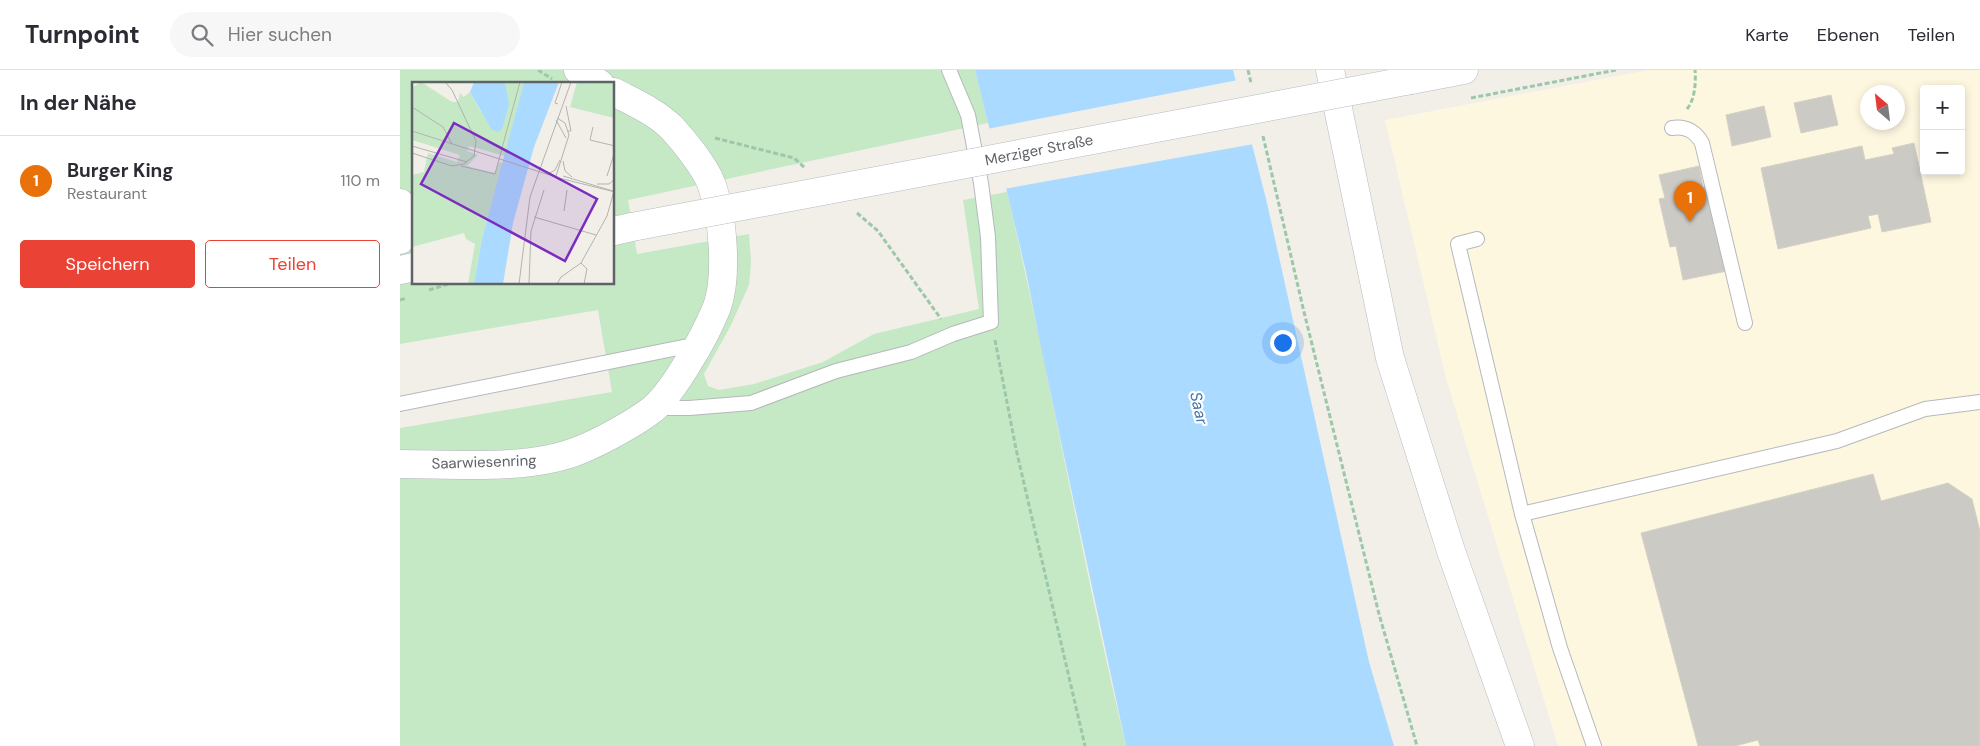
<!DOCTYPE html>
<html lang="de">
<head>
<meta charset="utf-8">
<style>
  :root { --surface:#fff; --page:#f7f7f7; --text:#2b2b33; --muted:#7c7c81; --line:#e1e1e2; --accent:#ea4335 }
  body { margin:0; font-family:"DM Sans",sans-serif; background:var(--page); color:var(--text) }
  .controls { position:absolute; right:15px; top:15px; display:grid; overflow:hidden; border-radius:5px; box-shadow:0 2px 8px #0003 }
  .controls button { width:45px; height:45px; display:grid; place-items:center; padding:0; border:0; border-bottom:1px solid var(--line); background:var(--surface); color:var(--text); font:25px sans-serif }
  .compass { position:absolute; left:1460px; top:15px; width:45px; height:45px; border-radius:50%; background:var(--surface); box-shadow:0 2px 8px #0003; rotate:332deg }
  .you { position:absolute; left:882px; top:272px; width:18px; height:18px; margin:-12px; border:4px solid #fff; border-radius:50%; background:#1a73e8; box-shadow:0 0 0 8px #1a73e833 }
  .badge { display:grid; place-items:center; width:32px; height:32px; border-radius:50%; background:var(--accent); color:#fff; font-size:16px; font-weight:700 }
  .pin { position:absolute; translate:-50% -41px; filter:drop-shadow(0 1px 2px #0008) }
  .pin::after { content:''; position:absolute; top:26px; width:18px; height:15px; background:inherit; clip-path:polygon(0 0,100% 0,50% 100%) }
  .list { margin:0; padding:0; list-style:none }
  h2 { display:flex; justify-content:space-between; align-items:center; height:65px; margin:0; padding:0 20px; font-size:21px }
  h2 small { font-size:16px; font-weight:400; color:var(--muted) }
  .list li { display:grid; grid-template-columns:32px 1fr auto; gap:15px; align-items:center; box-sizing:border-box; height:90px; padding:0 20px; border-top:1px solid var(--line) }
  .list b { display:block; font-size:19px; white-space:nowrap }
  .list p { margin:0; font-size:16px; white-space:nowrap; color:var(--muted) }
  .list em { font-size:16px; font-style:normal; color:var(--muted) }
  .actions { display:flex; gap:10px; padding:15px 20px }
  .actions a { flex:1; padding:11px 0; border:1px solid var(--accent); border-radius:5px; text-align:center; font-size:18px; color:var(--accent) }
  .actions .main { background:var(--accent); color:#fff }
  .icon { flex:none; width:28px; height:28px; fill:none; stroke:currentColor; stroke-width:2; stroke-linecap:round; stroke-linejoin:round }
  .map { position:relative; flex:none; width:1580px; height:676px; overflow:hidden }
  header { display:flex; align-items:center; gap:30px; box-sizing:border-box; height:70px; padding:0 25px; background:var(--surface); border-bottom:1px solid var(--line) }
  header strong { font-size:24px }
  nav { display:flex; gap:28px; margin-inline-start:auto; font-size:18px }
  .search { width:350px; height:45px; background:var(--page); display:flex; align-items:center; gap:12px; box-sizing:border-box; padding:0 18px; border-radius:28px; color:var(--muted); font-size:19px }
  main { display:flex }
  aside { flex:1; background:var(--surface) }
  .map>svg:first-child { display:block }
  .commercial { fill:#fef7e0; fill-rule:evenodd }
  .green { fill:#c5e8c5; fill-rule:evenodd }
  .water { fill:#aadaff }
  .pier { fill:#f1efe8 }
  .building { fill:#cccac5; stroke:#d6d1c6 }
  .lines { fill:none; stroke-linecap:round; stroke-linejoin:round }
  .service-casing { stroke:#b5b8bc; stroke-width:16 }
  .minor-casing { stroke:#b5b8bc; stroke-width:29 }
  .secondary-casing { stroke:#b6babf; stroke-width:29 }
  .path { stroke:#9cc7a9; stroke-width:3; stroke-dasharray:5 2.5; stroke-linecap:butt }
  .service { stroke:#fff; stroke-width:14 }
  .minor { stroke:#fff; stroke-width:28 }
  .secondary { stroke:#fff; stroke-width:28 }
  .secondary-bridge-casing { stroke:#b6babf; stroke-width:29; stroke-linecap:butt }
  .secondary-bridge { stroke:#fff; stroke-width:28 }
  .labels { text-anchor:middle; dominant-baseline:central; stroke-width:4.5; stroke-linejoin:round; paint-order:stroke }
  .street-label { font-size:15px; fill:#5f6368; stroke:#fff }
  .water-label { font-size:16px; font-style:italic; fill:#4174aa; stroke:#fff }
  .inset-road { fill:none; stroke:#b3b3b1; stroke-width:1 }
  .view { fill:#7b2cbf; fill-opacity:0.15; stroke:#7b2cbf; stroke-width:2.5 }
  .inset-edge { fill:none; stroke:#5f6368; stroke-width:2.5 }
</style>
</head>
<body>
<header>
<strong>Turnpoint</strong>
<div class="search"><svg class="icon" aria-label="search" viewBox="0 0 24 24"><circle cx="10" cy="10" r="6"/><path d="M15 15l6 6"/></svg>Hier suchen</div>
<nav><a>Karte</a><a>Ebenen</a><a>Teilen</a></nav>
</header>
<main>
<aside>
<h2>In der Nähe<small></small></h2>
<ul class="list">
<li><span class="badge" style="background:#e8710a">1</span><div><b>Burger King</b><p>Restaurant</p></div><em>110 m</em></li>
</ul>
<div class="actions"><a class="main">Speichern</a><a>Teilen</a></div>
</aside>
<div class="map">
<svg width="1580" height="676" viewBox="0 0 1580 676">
  <rect width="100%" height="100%" fill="#f1efe8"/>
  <path class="commercial" d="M1249 0H1580V676H1158L1046 308 985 50ZM1524 19H1561V101H1524ZM1468 22H1498V52H1468Z"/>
  <path class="green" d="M0 0H575L588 53 228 130 237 184 349 164 351 192 349 215 330 257 304 304 308 316 319 320 354 314 423 292 474 264 579 239 563 130 607 122C650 306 682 492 726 676H0V358L212 322 198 240 0 274ZM14 14H214V214H14Z"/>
  <polygon class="water" points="575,0 833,0 867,133 969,592 994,676 726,676 641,278 626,202 607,122 588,53"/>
  <polygon class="pier" points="838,10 854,74 604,119 587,59"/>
  <g class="building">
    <polygon points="1431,25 1438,55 1401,63 1394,33"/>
    <polygon points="1364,36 1371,67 1332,76 1326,45"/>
    <polygon points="1514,73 1531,152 1482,162 1478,144 1468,146 1471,158 1378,179 1361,98 1462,76 1465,90 1494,84 1492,78"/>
    <polygon points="1299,96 1303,117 1308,116 1327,201 1283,210 1276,176 1270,177 1259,129 1265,128 1259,105"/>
    <polygon points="1473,404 1481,431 1548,413 1572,429 1580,461 1580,676 1360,676 1358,670 1335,676 1298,676 1241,463"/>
  </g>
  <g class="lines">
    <defs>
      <g id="service">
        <path d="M1272 58C1286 56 1295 61 1302 73L1345 253"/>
        <polyline points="1077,169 1058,174 1122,444 1160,578 1194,676"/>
        <polyline points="0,334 298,274"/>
        <polyline points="255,338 289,338 351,333 436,301 511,282 553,264 591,252 588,167 581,113 568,45 549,0"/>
        <polyline points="1122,444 1437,371 1525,339 1580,332"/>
      </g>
      <g id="minor">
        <polyline points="178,0 200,14"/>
        <path d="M0 133C7 144 7 158 0 170"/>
        <path d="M0 394C56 394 129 401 180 380 202 371 235 353 253 339 266 328 280 306 289 291 300 274 309 256 317 237 328 205 323 145 311 113 304 96 285 72 272 58 256 42 233 32 214 22"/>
      </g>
      <g id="secondary">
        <polyline points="930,0 990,288 1051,481 1120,676"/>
        <polyline points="1011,10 1064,0"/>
        <polyline points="214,161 232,157"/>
        <polyline points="0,200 14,197"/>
      </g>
    </defs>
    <use href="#service" class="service-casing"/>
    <use href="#minor" class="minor-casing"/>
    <use href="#secondary" class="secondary-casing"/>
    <g class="path">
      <polyline points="138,0 152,9"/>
      <polyline points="848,0 851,13"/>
      <polyline points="1071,28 1216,0"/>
      <path d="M1287 39C1295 29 1296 13 1295 0"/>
      <polyline points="863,66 904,242 979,544 1017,676"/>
      <polyline points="315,68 394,88 405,98"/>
      <polyline points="457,143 478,161 541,249"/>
      <polyline points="29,220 48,214"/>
      <polyline points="0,230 7,228"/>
      <polyline points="595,270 616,379 685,676"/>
    </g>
    <use href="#service" class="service"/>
    <use href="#minor" class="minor"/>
    <use href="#secondary" class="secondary"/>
    <defs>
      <polyline id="secondary-bridge" points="232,157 1011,10"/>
    </defs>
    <use href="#secondary-bridge" class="secondary-bridge-casing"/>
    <use href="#secondary-bridge" class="secondary-bridge"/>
  </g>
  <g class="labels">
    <g class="street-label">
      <text transform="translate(639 80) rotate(-11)">Merziger Straße</text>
      <text transform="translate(84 392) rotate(-2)">Saarwiesenring</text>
    </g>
    <g class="water-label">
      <text transform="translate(799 338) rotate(77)">Saar</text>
    </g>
  </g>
  <g transform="translate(12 12)">
    <rect width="202" height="202" fill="#f1efe8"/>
    <path d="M9 0 40 20H46L48 11 52 15 58 10 69 30 94 6 93 0H112L93 74 57 64 55 69 66 73 55 84 83 91 87 80 91 81 70 157 62 202H56L63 162 54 157 52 151 0 165V93L12 90 16 71 45 80 48 73 0 58V6ZM165 0H202V36L158 25Z" fill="#c5e8c5"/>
    <path d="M62 0H93L97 22 90 47 86 50 80 48 58 10ZM112 0H147L122 65 101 141 91 202H62L70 157Z" fill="#aadaff"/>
    <path class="inset-road" d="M146 22 143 21 150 0M154 24 159 49H156M0 25 31 45 40 62M144 38 154 56M181 45 178 58 203 64M0 49 147 96 203 110M0 64 55 80M0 71 40 84 52 82 62 74 64 59 40 8 33 0M151 79 153 89 160 95M49 84 83 92 108 0M136 92 143 88 148 78M144 94 157 53 153 41 145 36M151 94 201 109M195 94 203 69M185 102H197L203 97M152 129 155 108M122 135 184 153M169 181 175 187 172 202M107 202 118 115 159 0M117 202 119 149 132 108M145 202 149 195 169 181 195 134 202 109"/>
    <path class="view" d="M42 41 185 117 153 179 9 102Z"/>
    <rect width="202" height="202" class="inset-edge"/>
  </g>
</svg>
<div class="controls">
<button>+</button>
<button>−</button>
</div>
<svg class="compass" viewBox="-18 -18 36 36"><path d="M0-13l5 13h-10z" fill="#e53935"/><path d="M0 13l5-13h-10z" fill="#7c7c81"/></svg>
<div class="you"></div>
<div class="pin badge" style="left:1290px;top:152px;background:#e8710a">1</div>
</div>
</main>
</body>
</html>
